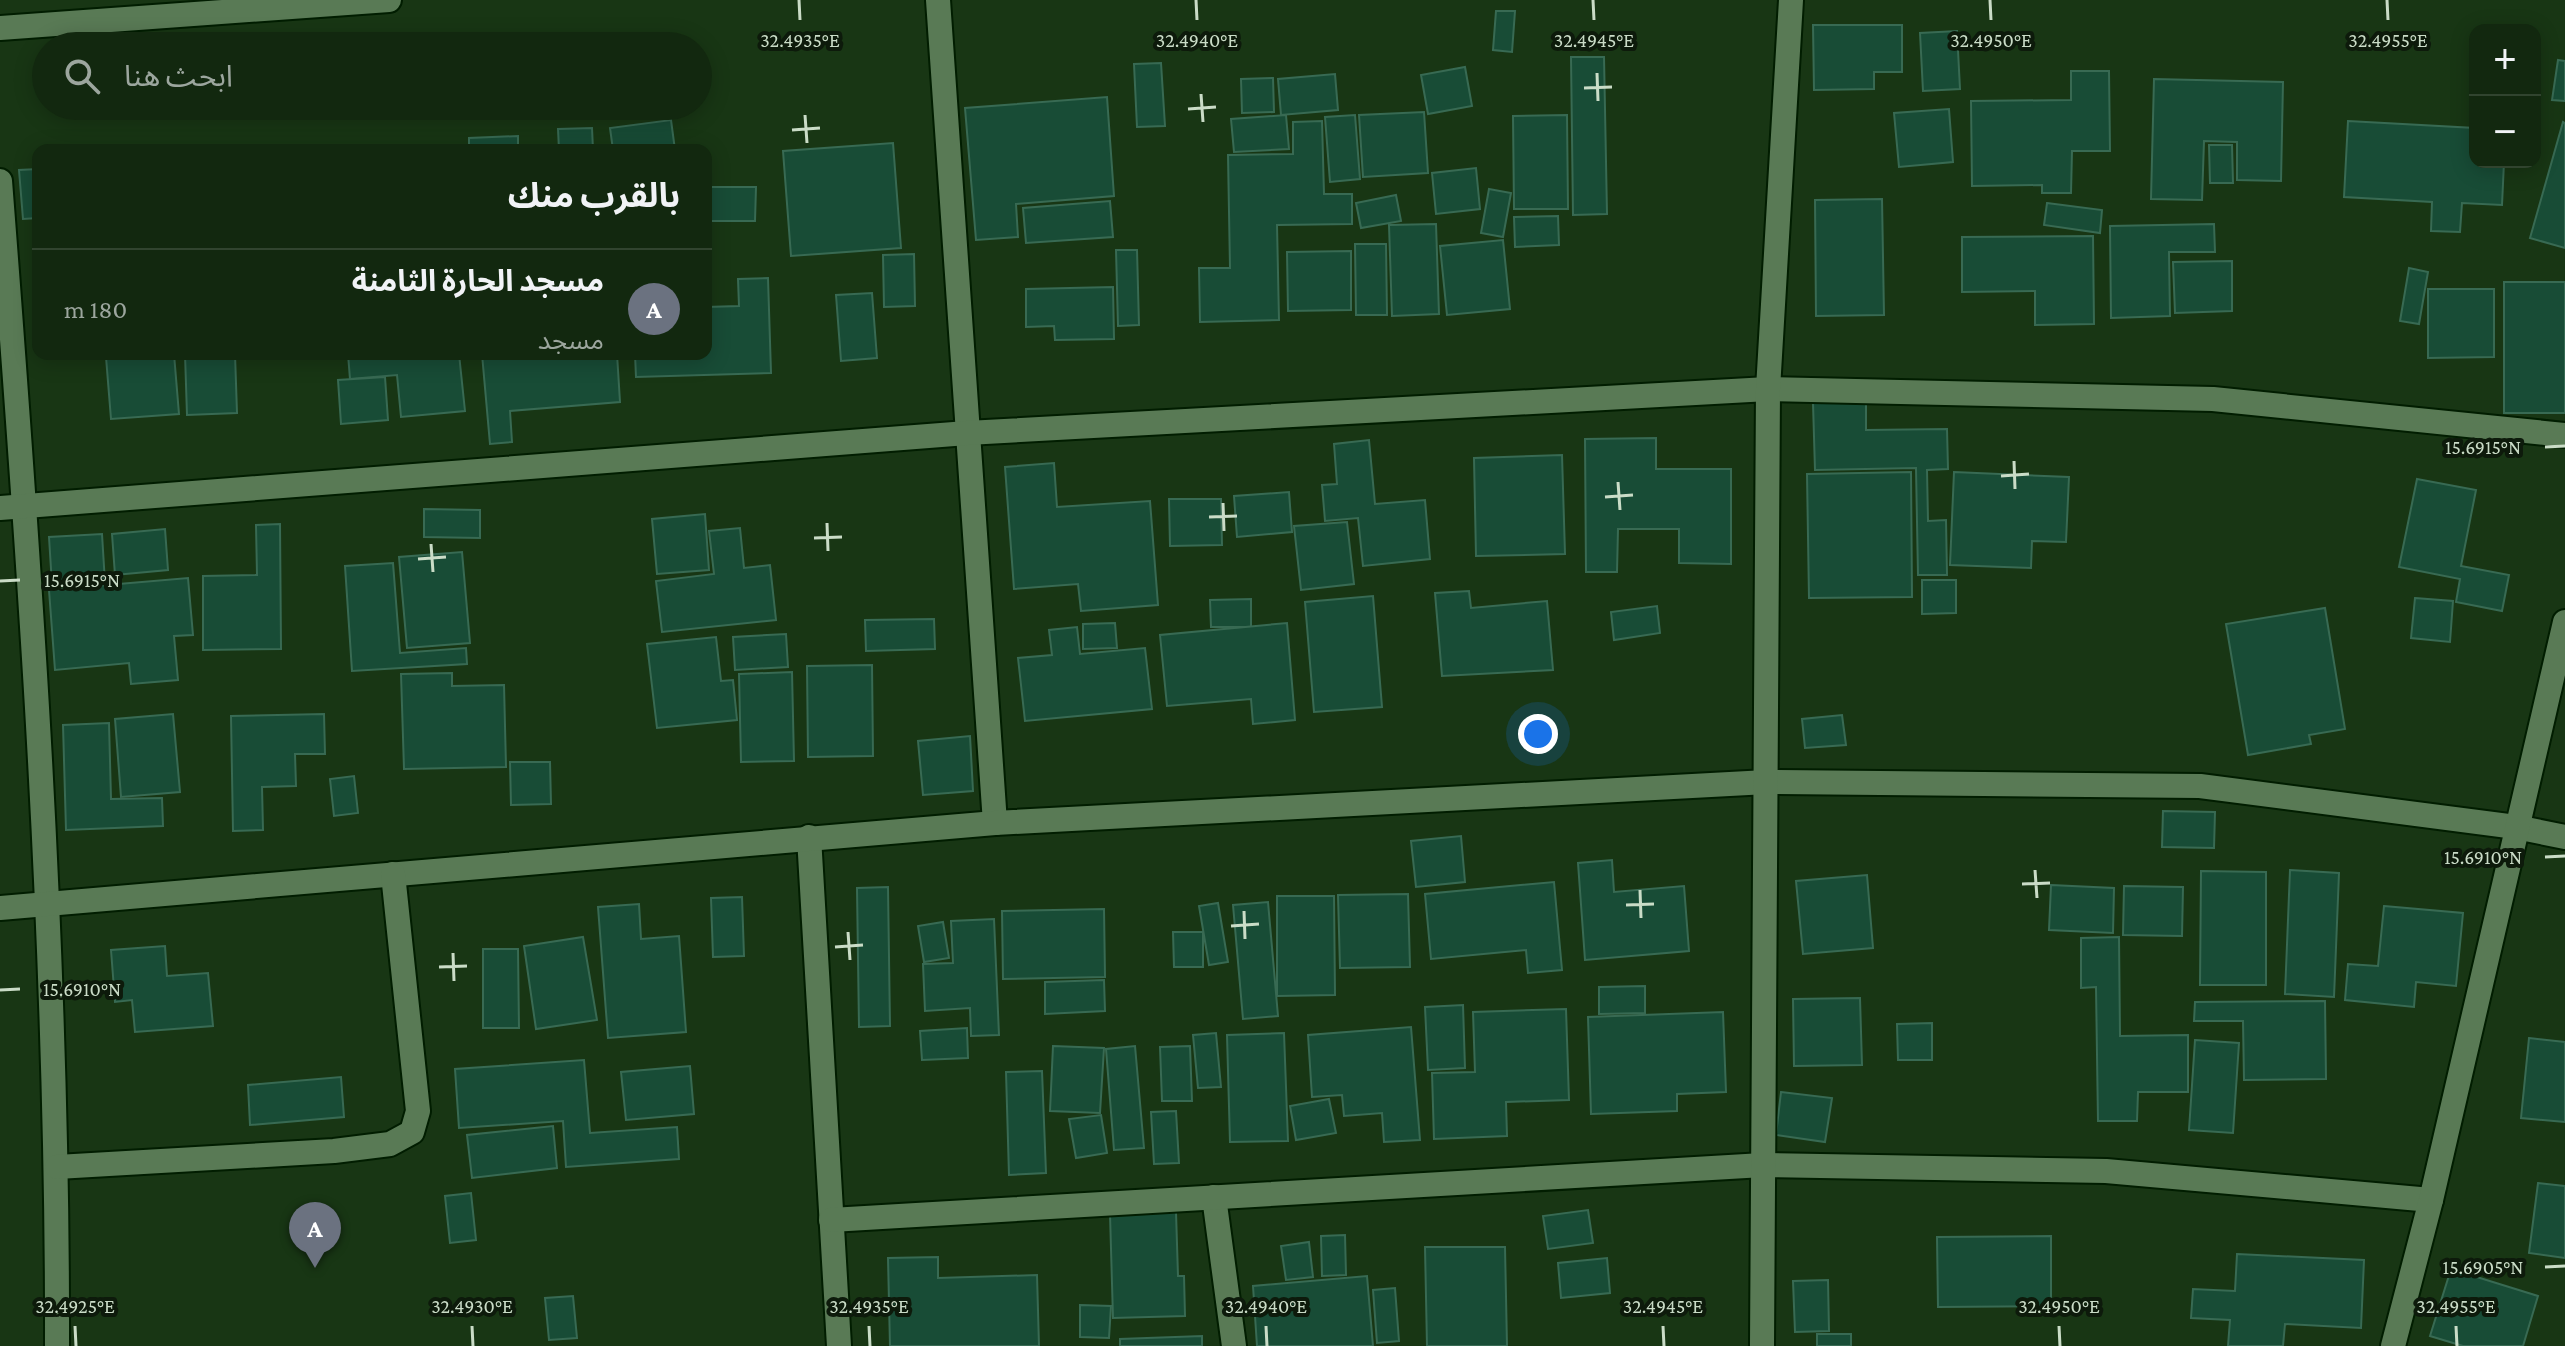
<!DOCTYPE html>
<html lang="ar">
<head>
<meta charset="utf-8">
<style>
  :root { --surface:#12280f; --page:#1b3018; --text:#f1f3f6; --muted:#9ca69e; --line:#31442f; --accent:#bca0f2 }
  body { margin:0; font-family:"Crimson Pro","Noto Sans Arabic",serif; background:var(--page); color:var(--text); direction:rtl }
  .controls { position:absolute; right:24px; top:24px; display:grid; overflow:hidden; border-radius:16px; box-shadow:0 4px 20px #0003 }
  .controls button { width:72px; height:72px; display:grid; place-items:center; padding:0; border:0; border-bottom:2px solid var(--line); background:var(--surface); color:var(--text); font:40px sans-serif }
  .you { position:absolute; left:1538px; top:734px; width:28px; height:28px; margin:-20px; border:6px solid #fff; border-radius:50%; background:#1a73e8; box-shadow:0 0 0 12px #1a73e833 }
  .badge { display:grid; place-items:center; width:52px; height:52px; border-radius:50%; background:var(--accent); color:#fff; font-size:26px; font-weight:700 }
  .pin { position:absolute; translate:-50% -66px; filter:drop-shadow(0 2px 4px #0008) }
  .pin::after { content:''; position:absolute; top:42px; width:28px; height:24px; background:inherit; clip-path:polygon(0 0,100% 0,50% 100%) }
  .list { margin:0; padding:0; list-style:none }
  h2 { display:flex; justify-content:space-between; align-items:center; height:104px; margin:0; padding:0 32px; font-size:34px }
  h2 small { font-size:26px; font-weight:400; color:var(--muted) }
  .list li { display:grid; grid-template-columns:52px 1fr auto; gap:24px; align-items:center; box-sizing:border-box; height:112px; padding:0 32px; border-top:2px solid var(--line) }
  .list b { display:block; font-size:30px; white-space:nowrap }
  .list p { margin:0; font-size:26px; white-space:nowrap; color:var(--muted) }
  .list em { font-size:26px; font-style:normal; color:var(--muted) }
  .icon { flex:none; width:44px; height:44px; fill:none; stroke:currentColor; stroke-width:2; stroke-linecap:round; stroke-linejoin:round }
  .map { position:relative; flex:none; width:2565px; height:1346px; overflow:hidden; direction:ltr }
  .search { position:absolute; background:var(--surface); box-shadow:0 4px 20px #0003; left:32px; top:32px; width:680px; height:88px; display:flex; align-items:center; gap:20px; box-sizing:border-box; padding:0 28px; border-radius:44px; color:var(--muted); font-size:30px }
  .panel { position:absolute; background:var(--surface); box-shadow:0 4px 20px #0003; left:32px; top:144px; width:680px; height:216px; border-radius:16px; direction:rtl }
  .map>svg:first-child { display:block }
  .building { fill:#184c36; stroke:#386a53; stroke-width:2 }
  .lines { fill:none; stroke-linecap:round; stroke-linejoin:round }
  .minor-casing { stroke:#011d00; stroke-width:28 }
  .minor { stroke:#597a55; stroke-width:24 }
  .ticks { fill:none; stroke:#cadcc7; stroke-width:3 }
  .ticks-label { font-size:20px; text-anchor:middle; fill:#cadcc7; stroke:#0d1a0b; stroke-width:8; stroke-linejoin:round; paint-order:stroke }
</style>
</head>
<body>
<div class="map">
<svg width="2565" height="1346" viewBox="0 0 2565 1346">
  <rect width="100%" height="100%" fill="#183614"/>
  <g class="building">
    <polygon points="1496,11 1515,11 1512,52 1493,50"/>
    <polygon points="1813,25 1902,25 1902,72 1874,72 1874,89 1814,90"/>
    <polygon points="1957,31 1960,89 1923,91 1920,33"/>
    <polygon points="1571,57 1604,57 1607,214 1573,215"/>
    <polygon points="2558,60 2565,61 2565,101 2552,100"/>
    <polygon points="1161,63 1165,126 1137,127 1134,64"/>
    <polygon points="1465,67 1472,106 1428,114 1421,75"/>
    <polygon points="2071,71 2109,71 2110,151 2072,151 2071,193 2042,193 2042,185 1972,186 1971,101 2071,100"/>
    <polygon points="1335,74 1338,110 1281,115 1278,79"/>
    <polygon points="1273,78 1274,112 1242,113 1241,79"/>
    <polygon points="2154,79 2283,82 2281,181 2237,180 2237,142 2204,141 2202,200 2151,199"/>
    <polygon points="1107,97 1114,196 1016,204 1018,237 976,240 965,108"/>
    <polygon points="1949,109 1953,162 1899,167 1894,113"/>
    <polygon points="1424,112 1428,173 1363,177 1359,115"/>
    <polygon points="1286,115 1289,149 1234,152 1231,119"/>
    <polygon points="1355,115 1360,179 1330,182 1325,117"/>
    <polygon points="1567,115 1568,209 1514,209 1513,116"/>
    <polygon points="671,120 675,150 613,150 610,128"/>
    <polygon points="1322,121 1324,194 1352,194 1352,224 1277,225 1279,320 1200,322 1199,268 1230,268 1228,155 1293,154 1293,122"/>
    <polygon points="2348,121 2475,128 2475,162 2504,162 2502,205 2462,203 2460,232 2431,231 2432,202 2344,197"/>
    <polygon points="2563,122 2565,123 2565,248 2530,238"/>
    <polygon points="592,128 593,150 559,150 558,129"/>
    <polygon points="518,136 518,150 469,150 469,138"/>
    <polygon points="893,143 901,248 791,256 783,151"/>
    <polygon points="2209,145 2232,145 2233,183 2210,183"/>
    <polygon points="1476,168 1480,209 1436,214 1432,173"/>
    <polygon points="38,169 38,218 23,219 19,170"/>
    <polygon points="706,187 756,187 755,221 706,221"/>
    <polygon points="1489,189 1511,193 1503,237 1481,233"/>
    <polygon points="1396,195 1401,221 1361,228 1356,203"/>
    <polygon points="1882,199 1884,315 1816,316 1815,200"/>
    <polygon points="1110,201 1113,237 1026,243 1023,208"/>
    <polygon points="2047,203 2102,210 2100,233 2044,225"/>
    <polygon points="1558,216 1559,245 1515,247 1514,217"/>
    <polygon points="1436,224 1439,314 1392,316 1389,225"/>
    <polygon points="2214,224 2215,252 2169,252 2170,316 2111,318 2110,226"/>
    <polygon points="2093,236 2094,324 2035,325 2035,291 1962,292 1962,237"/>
    <polygon points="1503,240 1510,309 1447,315 1440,246"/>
    <polygon points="1355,244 1386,244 1387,315 1356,315"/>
    <polygon points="1116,250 1137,250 1139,325 1118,326"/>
    <polygon points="1351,251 1351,310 1288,311 1287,252"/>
    <polygon points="914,254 915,306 884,307 883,255"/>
    <polygon points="2232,261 2232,311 2175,313 2173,262"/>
    <polygon points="2409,268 2428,272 2419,324 2400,321"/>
    <polygon points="768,278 771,373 636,377 635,354 706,354 706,307 739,306 738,279"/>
    <rect x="2504" y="282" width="61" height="131"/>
    <polygon points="1113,287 1114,339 1055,340 1054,326 1026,327 1026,289"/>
    <polygon points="2428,289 2494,289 2494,357 2428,358"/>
    <polygon points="872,293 877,358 841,361 836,295"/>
    <polygon points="174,354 179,414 111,419 106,357"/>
    <polygon points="185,354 235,354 237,413 187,415"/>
    <polygon points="348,354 459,354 465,411 401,417 397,375 350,379"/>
    <polygon points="482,354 617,354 620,402 510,411 512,442 490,444"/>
    <polygon points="385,377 388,420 341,424 338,380"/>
    <polygon points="1866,402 1866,430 1947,429 1948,469 1927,470 1928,521 1946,520 1947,575 1918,575 1916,468 1815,470 1813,403"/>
    <polygon points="1656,438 1656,469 1731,469 1731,564 1679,563 1679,529 1618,529 1617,572 1586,572 1585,439"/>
    <polygon points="1369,440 1375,504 1425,500 1430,559 1363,566 1358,518 1325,521 1322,485 1337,484 1334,444"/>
    <polygon points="1562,455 1565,554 1476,556 1474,458"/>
    <polygon points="1054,463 1057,507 1150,501 1158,605 1081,611 1078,584 1014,589 1005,467"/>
    <polygon points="1911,472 1912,597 1809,598 1807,474"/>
    <polygon points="1954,472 2069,477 2066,542 2032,541 2031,568 1950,565"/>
    <polygon points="2417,479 2476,490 2461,566 2509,575 2502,611 2456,602 2460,579 2399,567"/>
    <polygon points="1289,492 1292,532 1237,537 1234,496"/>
    <polygon points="1169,499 1221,499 1222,545 1170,546"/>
    <polygon points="424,509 480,510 480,538 424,537"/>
    <polygon points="705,514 709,570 657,574 652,519"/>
    <polygon points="1347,522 1354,584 1301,590 1294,526"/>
    <polygon points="280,524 281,649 203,650 203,576 257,575 256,525"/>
    <polygon points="740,528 744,568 770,565 776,620 662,632 656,581 714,574 709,531"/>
    <polygon points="165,529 168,570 115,575 112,534"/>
    <polygon points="102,534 105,583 52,585 49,537"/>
    <polygon points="462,552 470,643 407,648 399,557"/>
    <polygon points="393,563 400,653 466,648 467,664 352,671 345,566"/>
    <polygon points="188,578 193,635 174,636 178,680 131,684 129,663 55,670 49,590"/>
    <polygon points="1922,580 1956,580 1956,613 1922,614"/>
    <polygon points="1469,591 1471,608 1547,601 1553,670 1442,676 1435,593"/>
    <polygon points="1373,596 1382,707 1314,712 1305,602"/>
    <polygon points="2415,598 2453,601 2450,642 2411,638"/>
    <polygon points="1251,599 1251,627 1211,627 1210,600"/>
    <polygon points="1657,606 1660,633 1614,640 1611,612"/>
    <polygon points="2325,608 2345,729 2309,735 2311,744 2248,755 2226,624"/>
    <polygon points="934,619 935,649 866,651 865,620"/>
    <polygon points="1115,623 1117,648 1083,649 1083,624"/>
    <polygon points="1287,623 1295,720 1253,724 1251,699 1167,706 1160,635"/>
    <polygon points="1077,627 1080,654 1145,648 1152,709 1025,721 1018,658 1052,655 1049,630"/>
    <polygon points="786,634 788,667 735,670 733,637"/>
    <polygon points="716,637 721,681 733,680 737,720 657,728 647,644"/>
    <polygon points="872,665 873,756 808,757 807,666"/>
    <polygon points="792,672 794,761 741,762 739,674"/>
    <polygon points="452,673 452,686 504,685 506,767 404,769 401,674"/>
    <polygon points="173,714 180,792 121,797 115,719"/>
    <polygon points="324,714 325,754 295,754 296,786 262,787 263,830 233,831 231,716"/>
    <polygon points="1842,715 1846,745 1805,748 1802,719"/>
    <polygon points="109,723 111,799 162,798 163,826 66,830 63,725"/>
    <polygon points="970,736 973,791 923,795 918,741"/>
    <polygon points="510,762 550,762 551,804 511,805"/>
    <polygon points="354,776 358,813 334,816 330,779"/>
    <polygon points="2163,811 2215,812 2214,848 2162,847"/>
    <polygon points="1461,836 1465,882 1416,887 1411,841"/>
    <polygon points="1612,860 1614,892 1684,886 1689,951 1585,960 1578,863"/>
    <polygon points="2290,870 2339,873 2334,997 2285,994"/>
    <polygon points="2201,871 2266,872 2266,985 2200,985"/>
    <polygon points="1867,875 1873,948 1803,954 1796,881"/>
    <polygon points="1554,882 1562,970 1528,973 1526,950 1431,959 1425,894"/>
    <polygon points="2051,885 2114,888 2113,933 2049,930"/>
    <polygon points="2124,886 2183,887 2182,936 2123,935"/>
    <polygon points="888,887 890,1026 859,1027 857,888"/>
    <polygon points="1408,894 1410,967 1340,968 1338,895"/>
    <polygon points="1277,896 1334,896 1335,995 1277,996"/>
    <polygon points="742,897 744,956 713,957 711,898"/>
    <polygon points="1268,902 1278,1016 1243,1019 1233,905"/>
    <polygon points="1218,903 1228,962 1209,965 1199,906"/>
    <polygon points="639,904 641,939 679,936 686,1032 608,1038 598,907"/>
    <polygon points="2384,906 2463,913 2456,986 2416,982 2414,1007 2345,1000 2348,964 2378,966"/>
    <polygon points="1104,909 1105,977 1003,979 1002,911"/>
    <polygon points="994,919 999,1035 971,1036 970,1008 925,1011 923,964 953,963 951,921"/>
    <polygon points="943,922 949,958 924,962 918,926"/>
    <polygon points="1173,932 1203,932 1203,967 1174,967"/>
    <polygon points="583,937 597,1020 536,1029 524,946"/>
    <polygon points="2119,937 2120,1036 2188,1035 2188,1092 2138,1092 2137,1121 2098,1121 2096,987 2081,988 2081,938"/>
    <polygon points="165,946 167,976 208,973 213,1026 135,1032 132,1000 115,1002 111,950"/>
    <polygon points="483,949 518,949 519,1028 483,1028"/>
    <polygon points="1104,980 1105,1011 1045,1014 1045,982"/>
    <polygon points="1645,986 1645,1013 1599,1014 1599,987"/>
    <polygon points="1860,998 1862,1065 1794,1066 1793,999"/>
    <polygon points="2325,1001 2326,1079 2244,1080 2243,1021 2194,1021 2195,1002"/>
    <polygon points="1463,1005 1465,1068 1428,1070 1425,1007"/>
    <polygon points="1566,1009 1569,1100 1506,1102 1507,1136 1434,1139 1432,1073 1475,1072 1473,1012"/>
    <polygon points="1723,1012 1726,1092 1677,1094 1677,1111 1591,1114 1588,1017"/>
    <polygon points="1932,1023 1932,1060 1898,1060 1897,1024"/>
    <polygon points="1411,1027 1420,1140 1384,1142 1382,1113 1344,1116 1342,1095 1312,1097 1308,1035"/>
    <polygon points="967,1028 968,1058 922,1060 920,1031"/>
    <polygon points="1216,1033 1221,1087 1198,1088 1193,1035"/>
    <polygon points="1284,1033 1288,1141 1230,1142 1227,1035"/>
    <polygon points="2529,1038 2565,1042 2565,1122 2521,1118"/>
    <polygon points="2195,1040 2239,1043 2233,1133 2189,1130"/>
    <polygon points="1053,1046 1104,1048 1100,1113 1050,1111"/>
    <polygon points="1135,1046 1144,1148 1114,1150 1106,1049"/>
    <polygon points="1190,1046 1192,1101 1162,1101 1160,1047"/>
    <polygon points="584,1060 590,1133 677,1127 679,1159 566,1167 563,1121 459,1128 455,1069"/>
    <polygon points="690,1066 694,1114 626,1120 621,1072"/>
    <polygon points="1042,1071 1046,1173 1009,1175 1006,1072"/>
    <polygon points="341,1077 344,1117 250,1125 248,1085"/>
    <polygon points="1781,1092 1832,1098 1825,1142 1776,1135"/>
    <polygon points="1329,1099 1336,1133 1296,1140 1290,1106"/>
    <polygon points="1176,1111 1179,1163 1154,1164 1151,1112"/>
    <polygon points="1101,1115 1107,1153 1076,1158 1069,1119"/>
    <polygon points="553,1126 557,1168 472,1178 467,1135"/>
    <polygon points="2538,1183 2565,1186 2565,1258 2529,1253"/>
    <polygon points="471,1193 476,1240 450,1243 445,1196"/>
    <polygon points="1588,1210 1593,1243 1548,1249 1543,1216"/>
    <polygon points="1176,1212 1178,1276 1184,1276 1185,1316 1113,1318 1110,1214"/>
    <polygon points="1345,1235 1346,1275 1322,1276 1321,1236"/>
    <polygon points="2051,1236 2051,1306 1938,1307 1937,1237"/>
    <polygon points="1309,1242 1313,1277 1286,1280 1281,1246"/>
    <polygon points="1425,1247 1505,1247 1507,1346 1427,1346"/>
    <polygon points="2237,1254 2364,1260 2361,1328 2285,1324 2283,1346 2228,1346 2230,1320 2191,1318 2193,1289 2235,1291"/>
    <polygon points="938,1257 938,1278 1037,1275 1039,1346 890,1346 888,1258"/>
    <polygon points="1607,1258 1610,1293 1561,1298 1558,1263"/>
    <polygon points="2451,1269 2538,1296 2523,1346 2463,1346 2430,1336"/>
    <polygon points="1367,1276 1373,1346 1257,1346 1253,1286"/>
    <polygon points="1828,1280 1829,1331 1795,1332 1793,1281"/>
    <polygon points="1395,1288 1399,1341 1377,1343 1373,1290"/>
    <polygon points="573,1296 577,1338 549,1340 545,1298"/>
    <polygon points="1080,1305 1111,1306 1109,1338 1080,1337"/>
    <rect x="1817" y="1334" width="34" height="12"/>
    <polygon points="1202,1336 1202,1346 1120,1346 1120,1339"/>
  </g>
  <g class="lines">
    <defs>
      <g id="minor">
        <polyline points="938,0 995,823"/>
        <polyline points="0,28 389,0"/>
        <path d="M0 181C30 568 58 957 57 1346"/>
        <polyline points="0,508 967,433 1768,389 2213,399 2565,435"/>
        <polyline points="809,837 839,1346"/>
        <polyline points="0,908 995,823 1767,782 2200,786 2516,827 2565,837"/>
        <polyline points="57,1167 334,1151 390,1144 412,1132 418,1111 393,874"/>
        <polyline points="1214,1197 1234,1346"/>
        <polyline points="831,1220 1763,1165 2106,1171 2431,1200"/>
        <polyline points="1762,1346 1768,389 1791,0"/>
        <polyline points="2393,1346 2431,1200 2565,622"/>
      </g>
    </defs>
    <use href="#minor" class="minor-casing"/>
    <use href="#minor" class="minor"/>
  </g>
  <path class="ticks" d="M799 0 800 20M1196 0 1197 20M1593 0 1594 20M1990 0 1991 20M2387 0 2388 20M1597 73 1598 101M1584 88 1612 87M1201 94 1203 122M1188 109 1216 107M805 115 807 143M792 130 820 128M2545 447 2565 446M2014 461 2015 489M2001 476 2029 474M1618 482 1620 510M1605 497 1633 495M1223 503 1224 531M1209 517 1237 516M827 523 828 551M814 538 842 537M431 544 433 572M418 559 446 557M0 581 20 580M2545 857 2565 856M2035 870 2037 898M2022 884 2050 883M1640 890 1641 918M1626 905 1654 904M1244 911 1245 939M1231 926 1259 924M848 932 850 960M835 947 863 945M453 953 454 981M439 967 467 966M0 990 20 989M2545 1267 2565 1266M75 1326 76 1346M472 1326 473 1346M869 1326 870 1346M1266 1326 1267 1346M1663 1326 1664 1346M2059 1326 2060 1346M2456 1326 2457 1346"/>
  <g class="ticks-label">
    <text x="800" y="47">32.4935°E</text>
    <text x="1197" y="47">32.4940°E</text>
    <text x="1594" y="47">32.4945°E</text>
    <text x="1991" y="47">32.4950°E</text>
    <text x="2388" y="47">32.4955°E</text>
    <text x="2483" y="454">15.6915°N</text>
    <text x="82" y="587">15.6915°N</text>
    <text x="2483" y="864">15.6910°N</text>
    <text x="82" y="996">15.6910°N</text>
    <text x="2483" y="1274">15.6905°N</text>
    <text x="75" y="1313">32.4925°E</text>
    <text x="472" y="1313">32.4930°E</text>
    <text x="869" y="1313">32.4935°E</text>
    <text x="1266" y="1313">32.4940°E</text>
    <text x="1663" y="1313">32.4945°E</text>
    <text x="2059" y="1313">32.4950°E</text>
    <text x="2456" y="1313">32.4955°E</text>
  </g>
</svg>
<div class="controls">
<button>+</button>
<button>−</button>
</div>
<div class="you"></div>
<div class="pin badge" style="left:315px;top:1268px;background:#6b7280">A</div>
<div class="search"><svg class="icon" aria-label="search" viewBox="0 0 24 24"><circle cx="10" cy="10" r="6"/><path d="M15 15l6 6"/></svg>ابحث هنا</div>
<section class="panel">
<h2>بالقرب منك<small></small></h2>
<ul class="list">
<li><span class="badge" style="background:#6b7280">A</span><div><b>مسجد الحارة الثامنة</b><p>مسجد</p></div><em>180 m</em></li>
</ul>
</section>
</div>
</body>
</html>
